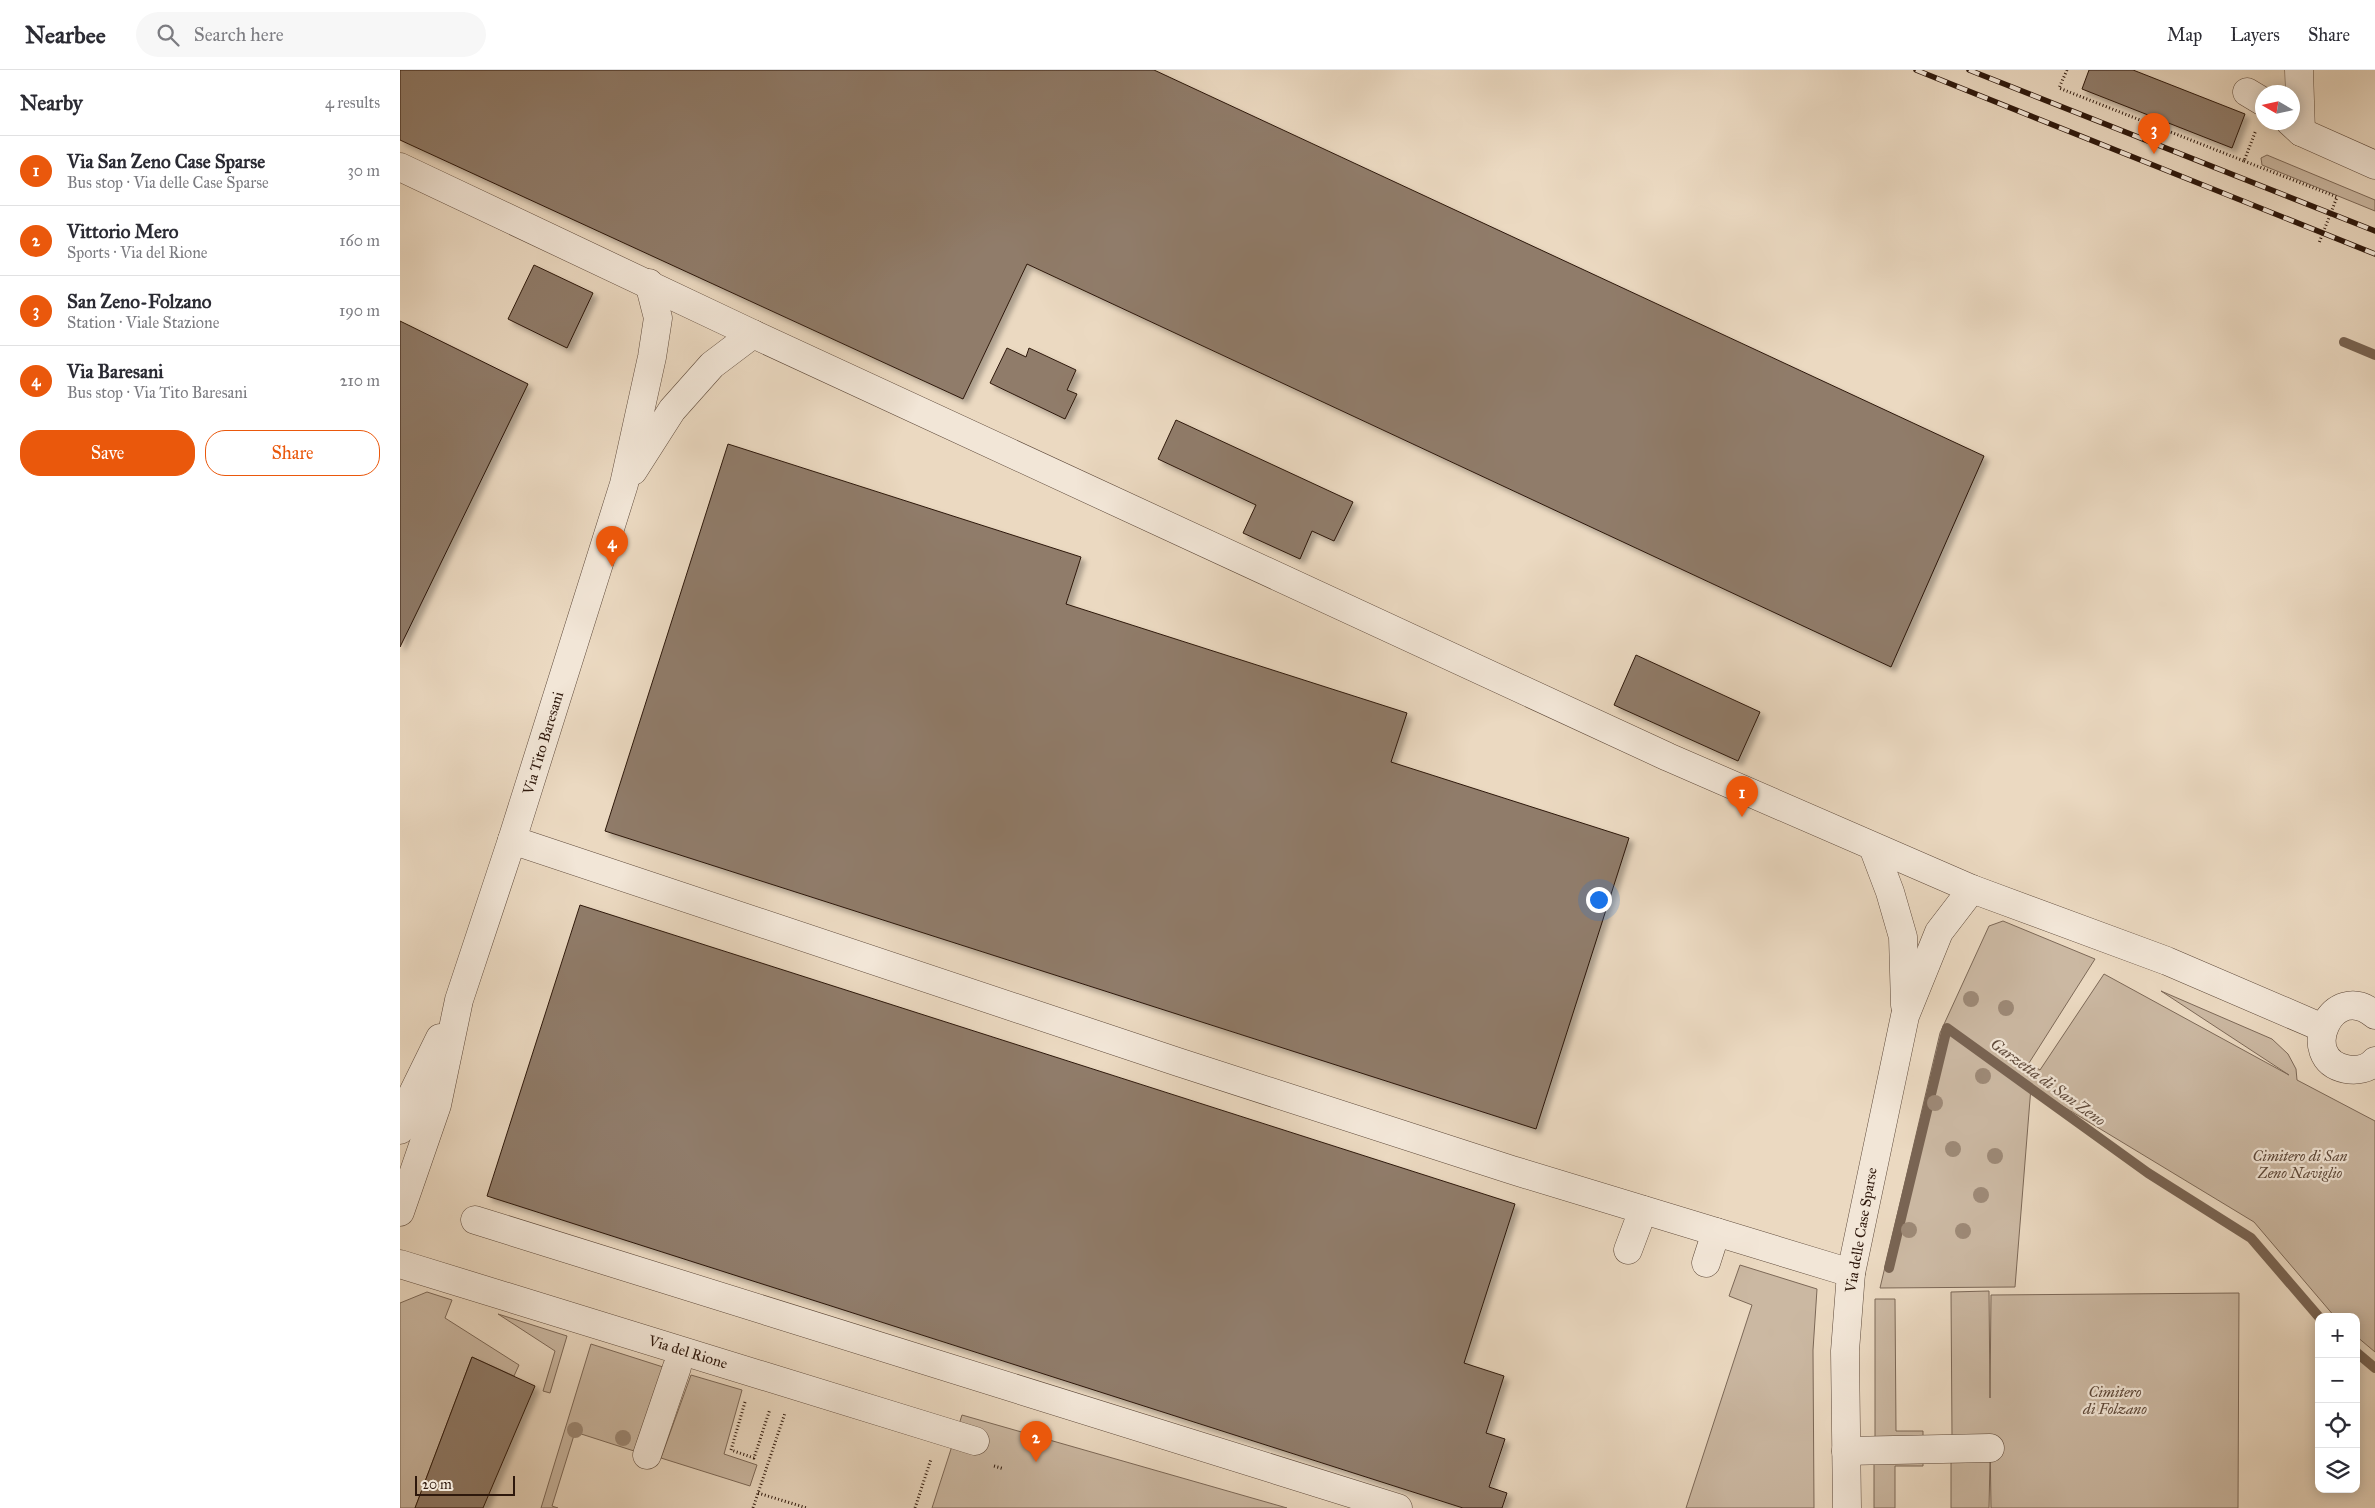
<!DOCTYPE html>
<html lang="en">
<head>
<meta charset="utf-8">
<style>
  :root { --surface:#fff; --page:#f7f7f7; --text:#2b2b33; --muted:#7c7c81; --line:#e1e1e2; --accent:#ea580c }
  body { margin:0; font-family:"IM FELL Great Primer",serif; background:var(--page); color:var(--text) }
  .controls { position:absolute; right:15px; bottom:15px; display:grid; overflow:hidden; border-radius:10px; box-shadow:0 2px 12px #0003 }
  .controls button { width:45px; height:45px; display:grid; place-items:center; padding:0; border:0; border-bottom:1px solid var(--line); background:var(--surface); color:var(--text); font:25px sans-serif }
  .compass { position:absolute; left:1855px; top:15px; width:45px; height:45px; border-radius:50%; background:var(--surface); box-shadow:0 2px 12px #0003; rotate:279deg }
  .scale { position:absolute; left:15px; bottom:12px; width:100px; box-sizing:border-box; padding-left:5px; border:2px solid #2e180c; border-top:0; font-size:14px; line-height:18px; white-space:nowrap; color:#2e180c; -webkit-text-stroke:4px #f2e6d7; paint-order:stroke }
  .you { position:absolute; left:1198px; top:829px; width:18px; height:18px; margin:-12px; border:4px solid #fff; border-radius:50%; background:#1a73e8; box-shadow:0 0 0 8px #1a73e833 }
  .badge { display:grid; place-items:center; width:32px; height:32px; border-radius:50%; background:var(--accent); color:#fff; font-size:16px; font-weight:700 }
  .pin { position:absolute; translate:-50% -41px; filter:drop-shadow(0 1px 2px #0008) }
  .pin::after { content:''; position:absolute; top:26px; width:18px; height:15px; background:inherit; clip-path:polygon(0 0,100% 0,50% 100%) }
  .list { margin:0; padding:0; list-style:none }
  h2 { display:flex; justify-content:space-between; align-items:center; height:65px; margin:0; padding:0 20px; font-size:21px }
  h2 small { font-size:16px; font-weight:400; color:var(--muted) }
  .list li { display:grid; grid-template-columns:32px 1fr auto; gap:15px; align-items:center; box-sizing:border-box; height:70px; padding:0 20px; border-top:1px solid var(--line) }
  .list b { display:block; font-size:19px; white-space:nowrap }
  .list p { margin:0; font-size:16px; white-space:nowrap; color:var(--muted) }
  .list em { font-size:16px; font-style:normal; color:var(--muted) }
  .actions { display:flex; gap:10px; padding:15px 20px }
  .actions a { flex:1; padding:11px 0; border:1px solid var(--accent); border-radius:20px; text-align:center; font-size:18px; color:var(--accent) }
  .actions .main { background:var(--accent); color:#fff }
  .icon { flex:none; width:28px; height:28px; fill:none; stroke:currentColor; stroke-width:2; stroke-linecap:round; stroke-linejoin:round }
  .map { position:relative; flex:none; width:1975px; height:1438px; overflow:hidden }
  header { display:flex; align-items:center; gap:30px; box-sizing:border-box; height:70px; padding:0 25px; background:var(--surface); border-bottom:1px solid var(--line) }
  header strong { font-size:24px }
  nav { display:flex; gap:28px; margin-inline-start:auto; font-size:18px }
  .search { width:350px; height:45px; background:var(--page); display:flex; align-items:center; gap:12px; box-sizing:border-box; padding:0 18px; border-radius:28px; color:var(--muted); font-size:19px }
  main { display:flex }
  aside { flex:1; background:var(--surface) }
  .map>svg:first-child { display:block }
  .green { fill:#cbb8a2; stroke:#7c6857 }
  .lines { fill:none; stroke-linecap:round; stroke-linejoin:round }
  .stream { stroke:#796453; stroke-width:10 }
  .building { fill:#907c6a; stroke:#2e180c; filter:url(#shadow) }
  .minor-casing { stroke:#5d4839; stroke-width:29 }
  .path { stroke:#2e180c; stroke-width:3; stroke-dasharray:1 2.5; stroke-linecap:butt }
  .minor { stroke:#f2e6d7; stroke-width:28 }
  .rail-casing { stroke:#2e180c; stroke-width:5.5 }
  .rail { stroke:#f2e6d7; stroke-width:4; stroke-dasharray:11; stroke-linecap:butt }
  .tree { fill:#9d8976 }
  .labels { text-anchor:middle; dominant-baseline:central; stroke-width:4.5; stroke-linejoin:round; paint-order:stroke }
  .street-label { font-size:15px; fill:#2e180c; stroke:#f2e6d7 }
  .park-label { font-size:15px; font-style:italic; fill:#5d4839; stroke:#f2e6d7 }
  .water-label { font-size:16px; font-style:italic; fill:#604b3c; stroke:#f2e6d7 }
</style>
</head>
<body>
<header>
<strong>Nearbee</strong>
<div class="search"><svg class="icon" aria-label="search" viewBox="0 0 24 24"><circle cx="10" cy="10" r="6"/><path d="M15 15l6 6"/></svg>Search here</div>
<nav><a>Map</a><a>Layers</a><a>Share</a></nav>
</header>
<main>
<aside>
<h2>Nearby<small>4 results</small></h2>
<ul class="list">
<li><span class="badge">1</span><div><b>Via San Zeno Case Sparse</b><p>Bus stop · Via delle Case Sparse</p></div><em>30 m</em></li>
<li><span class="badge">2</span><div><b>Vittorio Mero</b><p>Sports · Via del Rione</p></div><em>160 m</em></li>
<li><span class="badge">3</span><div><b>San Zeno-Folzano</b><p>Station · Viale Stazione</p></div><em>190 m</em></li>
<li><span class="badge">4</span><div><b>Via Baresani</b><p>Bus stop · Via Tito Baresani</p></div><em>210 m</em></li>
</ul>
<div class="actions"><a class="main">Save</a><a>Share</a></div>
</aside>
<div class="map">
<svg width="1975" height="1438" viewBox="0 0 1975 1438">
  <defs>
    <filter id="shadow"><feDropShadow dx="4.5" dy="4.5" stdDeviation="2.5" flood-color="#0004"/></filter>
  </defs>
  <rect width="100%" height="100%" fill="#ebd9c1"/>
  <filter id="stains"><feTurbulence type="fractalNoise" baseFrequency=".004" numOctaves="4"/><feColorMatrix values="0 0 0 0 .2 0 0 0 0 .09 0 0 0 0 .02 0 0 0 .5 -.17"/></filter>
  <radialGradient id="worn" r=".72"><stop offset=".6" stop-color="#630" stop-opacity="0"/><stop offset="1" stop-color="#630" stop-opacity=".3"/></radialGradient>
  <g class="green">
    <polygon points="1867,85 1975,130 1975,141 1862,95 1861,88"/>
    <polygon points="1603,851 1695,889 1629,993 1640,1000 1704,904 1889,1005 1761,921 1872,969 1888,984 1896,999 1897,1010 1975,1051 1975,1282 1956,1266 1956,1247 1935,1247 1854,1152 1631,1017 1615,1217 1480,1218 1540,963 1589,856"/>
    <polygon points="1340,1195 1417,1219 1413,1280 1414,1438 1286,1438 1352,1235 1329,1226"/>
    <polygon points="1589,1221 1590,1328 1591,1225 1839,1223 1838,1438 1591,1438 1590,1366 1552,1366 1551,1222"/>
    <polygon points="27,1222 52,1230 45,1248 119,1295 114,1306 72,1287 15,1438 0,1438 0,1233"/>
    <polygon points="1475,1229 1495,1229 1496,1361 1523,1361 1523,1368 1475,1368"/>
    <polygon points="98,1244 167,1266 150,1323 143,1321 155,1281"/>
    <polygon points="191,1274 263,1297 234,1381 175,1362 152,1436 158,1438 141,1438"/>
    <polygon points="291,1305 342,1320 324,1384 357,1395 350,1416 261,1388"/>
    <polygon points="562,1345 887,1438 532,1438"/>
    <polygon points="1474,1389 1523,1389 1523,1396 1495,1396 1495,1438 1474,1438"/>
    <polygon points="1551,1389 1590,1390 1589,1438 1551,1438"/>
  </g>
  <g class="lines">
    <g class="stream">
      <polyline points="1944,272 1975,285"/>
      <polyline points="1489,1198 1547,958 1748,1103 1851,1168 1919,1247"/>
      <polyline points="1956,1282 1975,1298"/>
    </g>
  </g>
  <g class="building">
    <polygon points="0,0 754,0 1584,386 1491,597 627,194 563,329 0,70"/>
    <polygon points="1689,0 1733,0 1845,44 1832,78 1682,19"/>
    <polygon points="134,195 193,223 167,278 108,249"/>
    <polygon points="0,251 128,314 0,577"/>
    <polygon points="607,278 626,287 629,278 676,300 667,320 677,324 665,349 590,313"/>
    <polygon points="776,350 953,432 934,471 912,461 900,489 843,463 856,435 758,389"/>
    <polygon points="328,374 681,487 666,534 1007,643 991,692 1229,768 1136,1059 205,761"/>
    <polygon points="1236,585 1360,642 1338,691 1214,635"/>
    <polygon points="180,835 1115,1134 1064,1293 1104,1306 1086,1363 1105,1369 1089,1417 1107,1423 1102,1438 1063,1438 87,1126"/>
    <polygon points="72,1287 135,1316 83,1438 15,1438"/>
  </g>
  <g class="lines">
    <defs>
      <g id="minor">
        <polyline points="1899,0 1901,62"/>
        <polyline points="1847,22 1862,31"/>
        <polyline points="1890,52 1901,62 1975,95"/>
        <polyline points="0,97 353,264 1268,687 1572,819 1767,891 1923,958"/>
        <polyline points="233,401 272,340 312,295 353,264"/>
        <polyline points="112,770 778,992 1112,1100 1451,1203"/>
        <polyline points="1473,777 1490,822 1503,867 1505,935"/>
        <path d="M1975 945C1932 908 1896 989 1946 999 1957 1001 1968 999 1975 991"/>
        <polyline points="0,1060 13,1023 40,968"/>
        <polyline points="0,1142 37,1035 59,930 112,770 224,414 252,287 258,248 249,213"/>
        <polyline points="75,1150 998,1438"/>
        <polyline points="1228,1180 1243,1140"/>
        <polyline points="1306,1193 1316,1162"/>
        <polyline points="0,1194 575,1371"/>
        <polyline points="1446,1381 1590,1378"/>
        <polyline points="247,1385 277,1297"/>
        <polyline points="1447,1438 1445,1281 1451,1203 1505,946 1539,862 1572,819"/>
      </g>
    </defs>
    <use href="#minor" class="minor-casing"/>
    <g class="path">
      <polyline points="1667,0 1659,18 1844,91 1856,60"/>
      <polyline points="1844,91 1937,127 1919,173"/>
      <polyline points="345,1332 331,1380 354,1388 370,1339"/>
      <polyline points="594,1396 604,1399"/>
      <polyline points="358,1423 407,1438"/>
      <polyline points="353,1438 385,1343"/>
      <polyline points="515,1438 531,1389"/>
    </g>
    <use href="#minor" class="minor"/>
    <defs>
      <g id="rail">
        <polyline points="1516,0 1975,184"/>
        <polyline points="1569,0 1975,161"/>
      </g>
    </defs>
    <use href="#rail" class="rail-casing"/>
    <use href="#rail" class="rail"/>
  </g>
  <g class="tree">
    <circle cx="1571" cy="929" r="8"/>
    <circle cx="1606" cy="938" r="8"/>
    <circle cx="1583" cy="1006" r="8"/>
    <circle cx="1535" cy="1033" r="8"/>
    <circle cx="1553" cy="1079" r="8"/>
    <circle cx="1595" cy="1086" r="8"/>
    <circle cx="1581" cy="1125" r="8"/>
    <circle cx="1509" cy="1160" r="8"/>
    <circle cx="1563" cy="1161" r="8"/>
    <circle cx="175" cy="1360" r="8"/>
    <circle cx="223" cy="1368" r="8"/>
  </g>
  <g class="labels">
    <g class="street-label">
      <text transform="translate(143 673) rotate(-73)">Via Tito Baresani</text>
      <text transform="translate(1461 1160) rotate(-80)">Via delle Case Sparse</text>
      <text transform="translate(288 1282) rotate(17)">Via del Rione</text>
    </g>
    <g class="park-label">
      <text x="1900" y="1086">Cimitero di San<tspan x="1900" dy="17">Zeno Naviglio</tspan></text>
      <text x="1715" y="1322">Cimitero<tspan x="1715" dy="17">di Folzano</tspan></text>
    </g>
    <g class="water-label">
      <text transform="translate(1648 1012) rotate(36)">Garzetta di San Zeno</text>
    </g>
  </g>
  <rect width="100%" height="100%" filter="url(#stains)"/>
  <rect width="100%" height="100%" fill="url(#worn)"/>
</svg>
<div class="controls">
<button>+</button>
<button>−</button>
<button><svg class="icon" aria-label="locate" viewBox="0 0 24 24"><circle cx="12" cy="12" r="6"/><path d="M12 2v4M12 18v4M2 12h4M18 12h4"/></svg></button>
<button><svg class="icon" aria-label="layers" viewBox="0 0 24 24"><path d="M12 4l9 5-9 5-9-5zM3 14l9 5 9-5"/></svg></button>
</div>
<svg class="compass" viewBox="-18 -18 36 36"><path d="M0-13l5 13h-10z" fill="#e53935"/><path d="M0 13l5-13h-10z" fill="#7c7c81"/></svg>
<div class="scale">20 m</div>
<div class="you"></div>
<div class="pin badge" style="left:1342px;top:747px">1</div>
<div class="pin badge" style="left:636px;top:1392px">2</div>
<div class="pin badge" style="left:1754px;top:84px">3</div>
<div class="pin badge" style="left:212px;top:497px">4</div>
</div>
</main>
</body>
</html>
